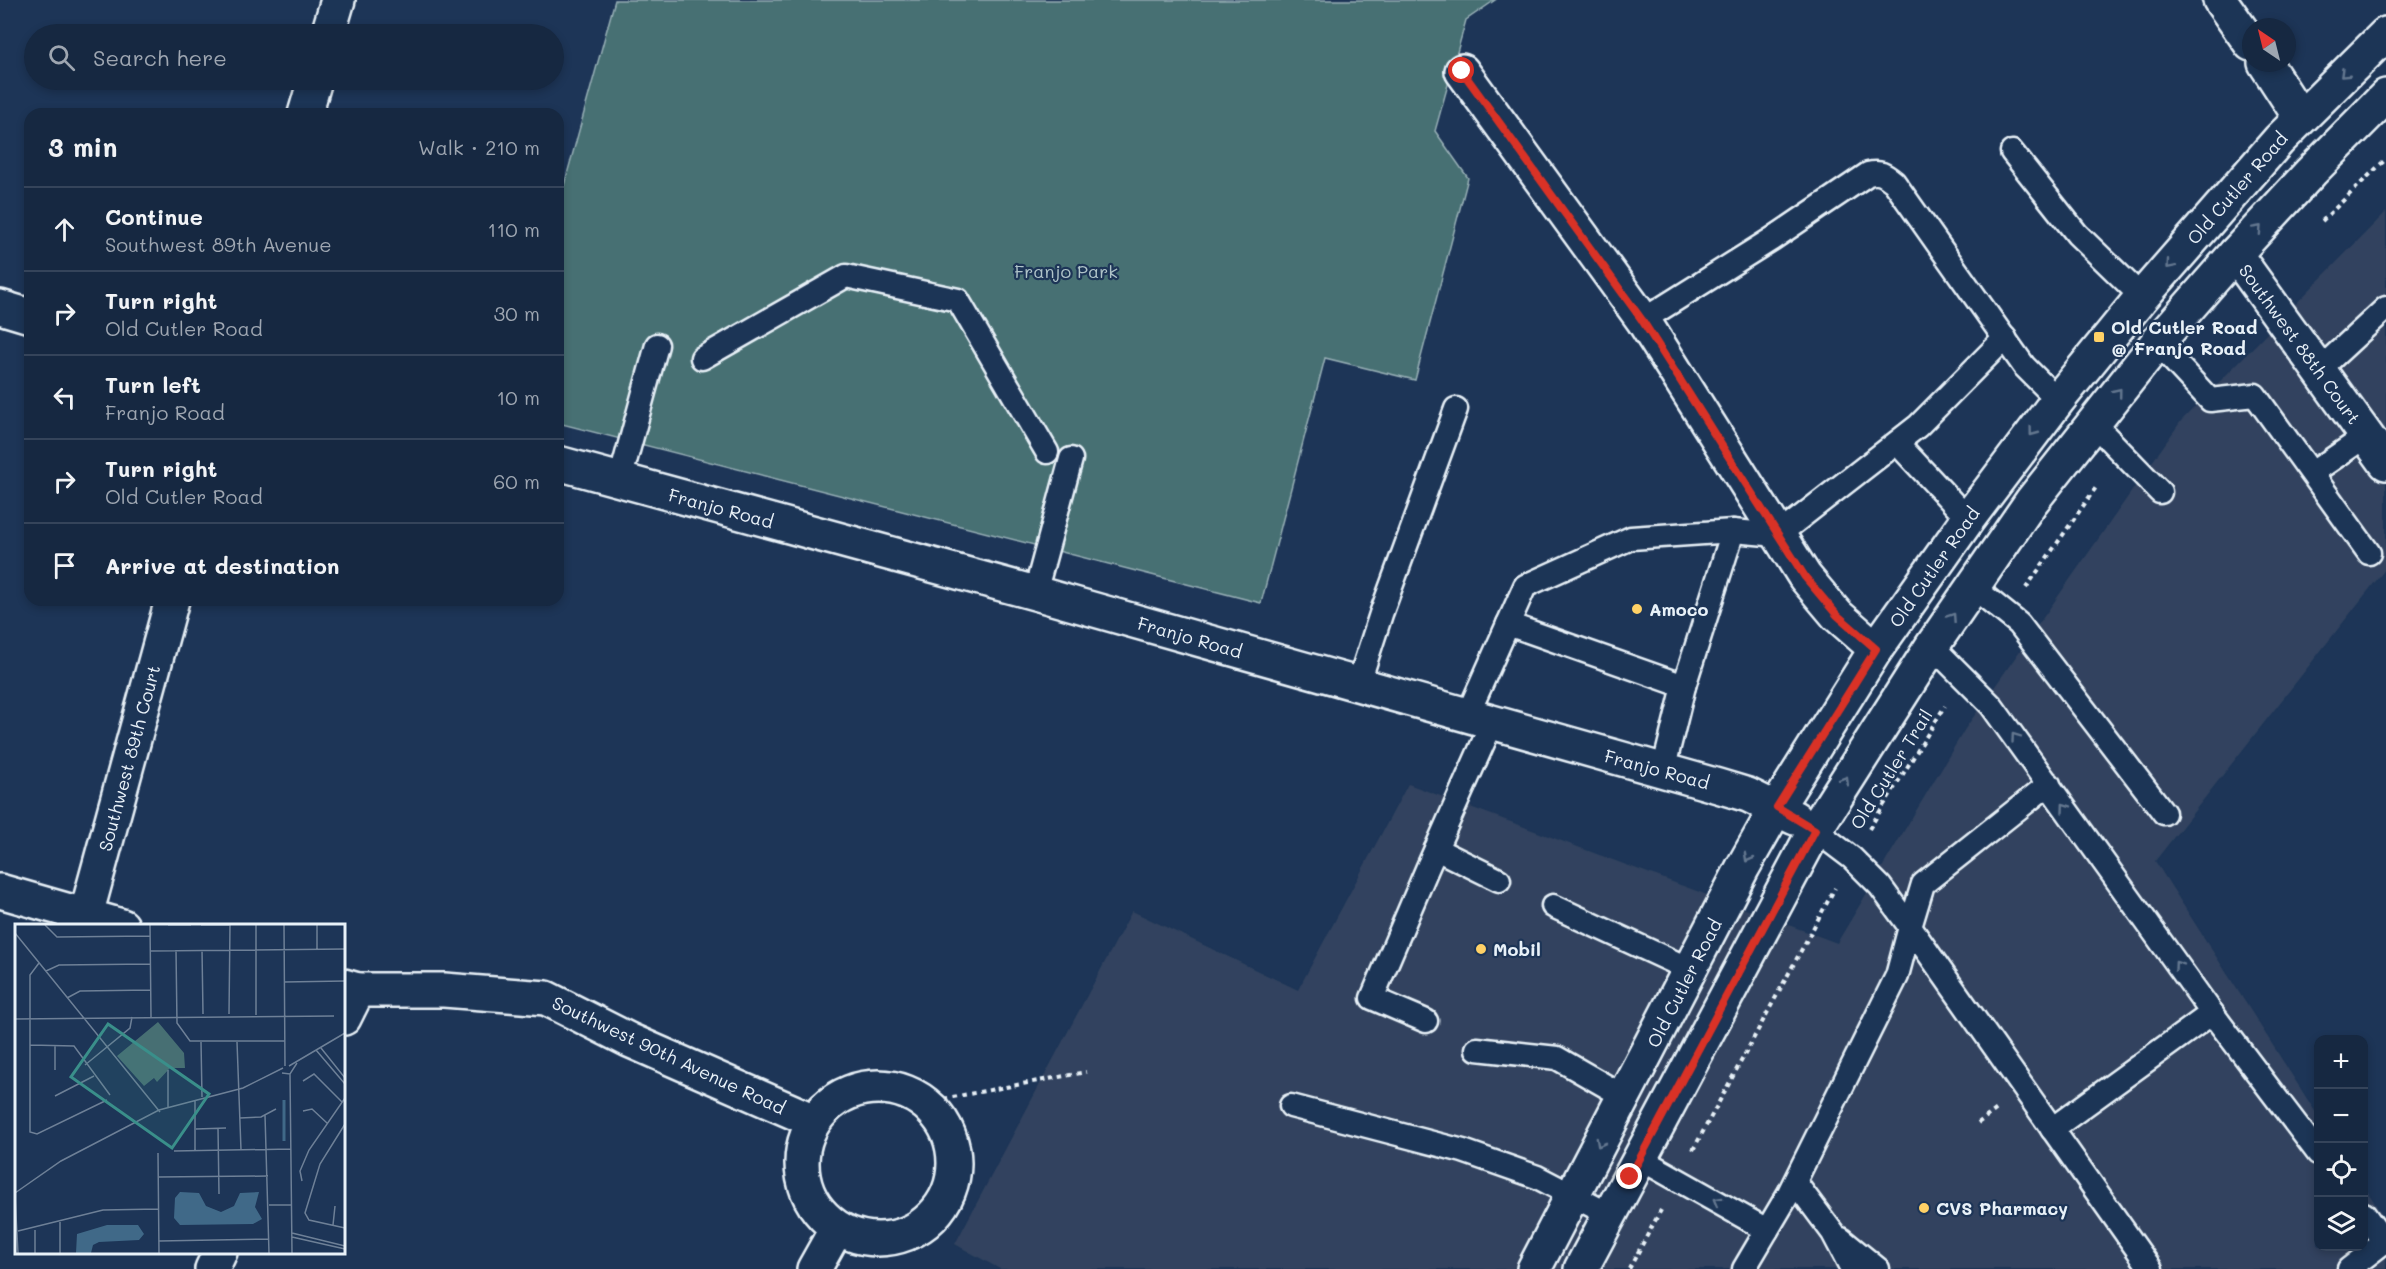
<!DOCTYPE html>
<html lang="en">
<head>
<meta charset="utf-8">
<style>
  :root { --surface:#162841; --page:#23344c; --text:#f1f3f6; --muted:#9ea6b1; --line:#35445a }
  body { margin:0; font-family:Mali,sans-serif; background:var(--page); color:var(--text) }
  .controls { position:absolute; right:18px; bottom:18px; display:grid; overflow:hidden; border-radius:12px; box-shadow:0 3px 9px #0003 }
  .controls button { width:54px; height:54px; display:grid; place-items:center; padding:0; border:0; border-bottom:2px solid var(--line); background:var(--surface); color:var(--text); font:30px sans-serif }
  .compass { position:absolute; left:2242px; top:18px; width:54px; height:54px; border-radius:50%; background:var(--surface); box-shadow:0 3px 9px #0003; rotate:325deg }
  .stop { position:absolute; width:18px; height:18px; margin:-14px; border:4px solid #d93025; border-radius:50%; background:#fff }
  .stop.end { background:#d93025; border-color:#fff; box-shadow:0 2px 6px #0008 }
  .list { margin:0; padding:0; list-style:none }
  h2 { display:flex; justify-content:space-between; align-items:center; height:78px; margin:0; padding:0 24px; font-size:26px }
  h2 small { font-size:20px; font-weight:400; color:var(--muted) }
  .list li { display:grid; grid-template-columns:39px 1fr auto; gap:18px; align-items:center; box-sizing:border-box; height:84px; padding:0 24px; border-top:2px solid var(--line) }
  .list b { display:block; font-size:22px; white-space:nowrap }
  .list p { margin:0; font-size:20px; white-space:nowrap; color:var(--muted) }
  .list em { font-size:20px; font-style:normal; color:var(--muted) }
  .icon { flex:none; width:33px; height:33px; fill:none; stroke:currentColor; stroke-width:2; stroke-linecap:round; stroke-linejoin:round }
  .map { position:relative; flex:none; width:2386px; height:1269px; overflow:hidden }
  .search { position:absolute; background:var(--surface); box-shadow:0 3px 9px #0003; left:24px; top:24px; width:540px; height:66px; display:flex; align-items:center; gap:15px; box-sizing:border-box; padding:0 21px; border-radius:33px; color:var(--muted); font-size:22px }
  .panel { position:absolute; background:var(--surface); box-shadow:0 3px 9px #0003; left:24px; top:108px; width:540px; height:498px; border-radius:18px }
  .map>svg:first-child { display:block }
  .built { fill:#32435e }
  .green { fill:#476f73; stroke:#98b0b6; stroke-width:1.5 }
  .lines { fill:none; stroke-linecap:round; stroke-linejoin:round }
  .lane-casing { stroke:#e8f1f8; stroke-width:27 }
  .street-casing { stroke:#e8f1f8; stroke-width:38 }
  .secondary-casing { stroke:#e8f1f8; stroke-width:38 }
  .path { stroke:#e8f1f8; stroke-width:4; stroke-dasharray:4.5 4.5; stroke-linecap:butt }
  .lane { stroke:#1d3557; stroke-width:22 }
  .street { stroke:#1d3557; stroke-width:33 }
  .secondary { stroke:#1d3557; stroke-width:33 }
  .oneway { stroke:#64778f }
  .route { stroke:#d93025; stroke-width:8 }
  .poi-dot { fill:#ffd166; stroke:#1d3557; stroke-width:2 }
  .labels { text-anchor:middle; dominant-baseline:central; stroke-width:4.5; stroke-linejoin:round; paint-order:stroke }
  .street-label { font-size:18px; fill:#e8f1f8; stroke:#1d3557 }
  .park-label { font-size:18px; fill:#b0c4c9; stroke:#1d3557 }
  .poi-label { font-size:18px; font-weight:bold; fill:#e8f1f8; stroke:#1d3557; text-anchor:start }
  .inset-river { fill:none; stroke:#406988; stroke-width:3 }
  .inset-road { fill:none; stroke:#6e8097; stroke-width:1.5 }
  .view { fill:#3a8f8a; fill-opacity:0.15; stroke:#3a8f8a; stroke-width:3 }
  .inset-edge { fill:none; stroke:#e8f1f8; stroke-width:3 }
</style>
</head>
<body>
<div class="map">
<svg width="2386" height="1269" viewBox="0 0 2386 1269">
  <rect width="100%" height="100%" fill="#1d3557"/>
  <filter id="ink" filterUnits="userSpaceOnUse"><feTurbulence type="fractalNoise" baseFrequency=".0167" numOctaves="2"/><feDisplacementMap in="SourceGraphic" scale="12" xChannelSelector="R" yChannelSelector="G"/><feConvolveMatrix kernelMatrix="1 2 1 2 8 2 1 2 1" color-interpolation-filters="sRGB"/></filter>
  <g filter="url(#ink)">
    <polygon class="built" points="2386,212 2386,568 2155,861 2318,1116 2318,1246 2364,1246 2364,1186 2386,1221 2386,1269 1000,1269 955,1244 1132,911 1298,990 1408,784 1837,943 1965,729 2181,421"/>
    <polygon class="green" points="615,0 1495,0 1466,20 1435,131 1468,178 1415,380 1325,358 1261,603 558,423 558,207"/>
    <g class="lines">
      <defs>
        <g id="lane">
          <polyline points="2012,152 2077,234 2142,297"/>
          <path d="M1643 320 1772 239 1868 174C1880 171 1884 174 1894 182L2024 366 2058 400"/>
          <polyline points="2157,343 2210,400 2255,395 2369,553"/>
          <polyline points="702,358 846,276 958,300 1047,452"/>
          <polyline points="2319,370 2386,308"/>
          <polyline points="2093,423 2160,492"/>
          <polyline points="1897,443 1968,519"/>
          <polyline points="2312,473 2366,436"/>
          <polyline points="620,480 657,345"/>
          <polyline points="1973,587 2019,624 2164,813"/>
          <polyline points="1035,593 1071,459"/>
          <polyline points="1508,624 1684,686 1663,771"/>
          <polyline points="1932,646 1991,705 2212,1013 2318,1153"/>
          <polyline points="1358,685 1381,614 1456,409"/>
          <polyline points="1684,686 1733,531"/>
          <polyline points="1467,716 1525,586 1631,538 1733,531 1778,535 1918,426 2005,338"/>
          <polyline points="2049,784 1923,884 1910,927 2151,1269"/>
          <polyline points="1436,849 1499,880"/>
          <polyline points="1553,906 1691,970"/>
          <polyline points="1426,1021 1372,998 1427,869 1492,723"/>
          <polyline points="1477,1049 1557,1058 1625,1097"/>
          <polyline points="1291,1106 1463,1151 1537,1177 1610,1215"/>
          <polyline points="2052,1129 2212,1013"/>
          <polyline points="1639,1158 1767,1230"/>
          <polyline points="1795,1182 1833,1233 1852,1269"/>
          <polyline points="1841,1239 1878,1269"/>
          <polyline points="1744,1269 1789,1193 1897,976 1910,927 1880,886 1852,858 1815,830"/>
          <polyline points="2349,1269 2384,1242 2364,1214"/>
        </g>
        <g id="street">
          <polyline points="2220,0 2251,44"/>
          <polyline points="328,34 338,0"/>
          <polyline points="2265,63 2300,117"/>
          <polyline points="1462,71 1643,320 1805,577 1837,615 1876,649"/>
          <polyline points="305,114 315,80"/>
          <polyline points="2235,254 2386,463"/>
          <polyline points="0,891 122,926"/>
          <polyline points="86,915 172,600"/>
          <polyline points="344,986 358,990 444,990 546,998 629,1040 814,1121"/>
          <polyline points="344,1018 358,990"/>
          <circle cx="878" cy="1163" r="76"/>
          <polyline points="212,1269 220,1252"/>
          <polyline points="814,1269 837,1228"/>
        </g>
        <g id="secondary">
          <polyline points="0,307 30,316"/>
          <polyline points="558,463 1035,593 1718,786 1748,795 1795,818"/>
          <polyline points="1534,1269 1743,867 1777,807 1876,649 1968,519 2058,400 2142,297 2279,140 2386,34"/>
          <polyline points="1581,1269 1815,830 1932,646 2031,502 2157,343 2235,254 2311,172 2386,96"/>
        </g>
      </defs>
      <use href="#lane" class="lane-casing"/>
      <use href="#street" class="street-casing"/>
      <use href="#secondary" class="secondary-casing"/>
      <g class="path">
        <polyline points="2322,221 2386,159"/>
        <polyline points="2026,588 2097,486"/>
        <polyline points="1869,829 1945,706"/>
        <polyline points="926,1102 1086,1072"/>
        <polyline points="1978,1123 1997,1109"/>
        <polyline points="1693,1150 1835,888"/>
        <polyline points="1629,1269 1661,1210"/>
      </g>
      <use href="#lane" class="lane"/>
      <use href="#street" class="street"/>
      <use href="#secondary" class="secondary"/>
    </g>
    <defs><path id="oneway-chevron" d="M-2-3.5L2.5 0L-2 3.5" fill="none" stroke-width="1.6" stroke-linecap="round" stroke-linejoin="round" transform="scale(1.5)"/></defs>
    <g class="oneway">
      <use href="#oneway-chevron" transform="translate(2344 74) rotate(136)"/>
      <use href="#oneway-chevron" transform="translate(2258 229) rotate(-47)"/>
      <use href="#oneway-chevron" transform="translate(2170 265) rotate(131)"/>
      <use href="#oneway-chevron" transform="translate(2118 392) rotate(-51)"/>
      <use href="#oneway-chevron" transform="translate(2033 432) rotate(127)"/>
      <use href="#oneway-chevron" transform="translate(1952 617) rotate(-56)"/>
      <use href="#oneway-chevron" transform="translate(2015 737) rotate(-126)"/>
      <use href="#oneway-chevron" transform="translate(1845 780) rotate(-58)"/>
      <use href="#oneway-chevron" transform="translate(2065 807) rotate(-126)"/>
      <use href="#oneway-chevron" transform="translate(1748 858) rotate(119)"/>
      <use href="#oneway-chevron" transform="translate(2178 965) rotate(-126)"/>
      <use href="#oneway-chevron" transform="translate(1600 1143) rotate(118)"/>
      <use href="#oneway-chevron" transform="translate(1717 1201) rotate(-150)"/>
    </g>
  </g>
  <g class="lines" filter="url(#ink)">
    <polyline class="route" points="1462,71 1642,320 1805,577 1837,615 1876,649 1777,807 1815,830 1630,1177"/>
  </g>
  <g class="poi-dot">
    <rect x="2093" y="331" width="12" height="12" rx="3"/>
    <circle cx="1637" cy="609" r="6"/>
    <circle cx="1481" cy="949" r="6"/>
    <circle cx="1924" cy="1208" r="6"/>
  </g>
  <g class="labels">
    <g class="street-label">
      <text transform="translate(2237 188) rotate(-49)">Old Cutler Road</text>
      <text transform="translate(2300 344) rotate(54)">Southwest 88th Court</text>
      <text transform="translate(721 508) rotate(15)">Franjo Road</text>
      <text transform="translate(1934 567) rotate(-55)">Old Cutler Road</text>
      <text transform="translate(1190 637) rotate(16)">Franjo Road</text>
      <text transform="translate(129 758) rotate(-75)">Southwest 89th Court</text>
      <text transform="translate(1657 769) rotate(15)">Franjo Road</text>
      <text transform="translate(1891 769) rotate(-58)">Old Cutler Trail</text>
      <text transform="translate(1684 983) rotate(-63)">Old Cutler Road</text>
      <text transform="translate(669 1055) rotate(25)">Southwest 90th Avenue Road</text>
    </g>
    <g class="park-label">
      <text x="1066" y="271">Franjo Park</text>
    </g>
    <g class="poi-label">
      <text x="2111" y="327">Old Cutler Road<tspan x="2111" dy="21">@ Franjo Road</tspan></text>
      <text x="1649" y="609">Amoco</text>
      <text x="1493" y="949">Mobil</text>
      <text x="1936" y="1208">CVS Pharmacy</text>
    </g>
  </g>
  <g transform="translate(15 924)">
    <rect width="330" height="330" fill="#1d3557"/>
    <path d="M143 98 169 129 170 144H155L142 158 139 154 129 162 102 132Z" fill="#476f73"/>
    <path d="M165 268 184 269 191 282 206 288 219 282 225 269 244 268 240 283 247 295 238 300 165 301 159 294 160 274ZM92 301H123L129 310 124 316 84 318 78 321 76 329H61L62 310Z" fill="#406988"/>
    <path class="inset-river" d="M269 176V217"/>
    <path class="inset-road" d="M30 1 42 13 135 12M135 1 136 93M153 1H176M186 1H215M269 1 270 142M302 1V25M0 9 145 188M161 26 162 99 175 117H270M187 26 188 90M135 27 330 25M24 39 15 51V208L22 210 92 176M31 47 44 41 135 40M269 58 330 57M52 74 65 67 136 66M214 90 215 1M241 91V1M0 95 319 92M186 118 187 173M222 118 226 226M15 121 59 122 95 171M40 121V146M306 124 330 154M301 126 330 160M70 141 115 104 117 93M274 142 330 109M153 146V183M267 149 275 150 282 139M275 150 277 329M288 157 299 150 327 178M40 172 79 152M180 177V227M288 187 297 185 312 199M250 191 254 329M225 194 246 193 261 185M330 200 305 240 290 289 294 296 330 304M203 204 204 270M181 205 211 204M159 227 276 225M143 229 144 329M143 253 253 252M287 257 285 247 294 226 330 174M0 269 46 237 144 186 228 164 268 144M0 272 3 329M254 281H276M45 298V329M318 301 320 282M20 306V329M3 307 88 286 144 285M277 309 330 322M277 313 330 325M144 317 254 315"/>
    <path class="view" d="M93 100 194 170 157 224 56 153Z"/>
    <rect width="330" height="330" class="inset-edge"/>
  </g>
</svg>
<div class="controls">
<button>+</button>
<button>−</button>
<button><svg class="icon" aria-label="locate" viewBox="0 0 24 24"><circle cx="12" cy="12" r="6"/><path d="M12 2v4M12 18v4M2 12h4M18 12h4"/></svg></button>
<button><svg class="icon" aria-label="layers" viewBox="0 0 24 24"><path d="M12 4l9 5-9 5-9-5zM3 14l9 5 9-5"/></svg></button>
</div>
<svg class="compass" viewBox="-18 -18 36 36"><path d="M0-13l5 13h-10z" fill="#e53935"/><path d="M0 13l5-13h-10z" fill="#9ea6b1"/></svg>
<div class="stop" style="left:1462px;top:71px"></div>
<div class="stop end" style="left:1630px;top:1177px"></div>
<div class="search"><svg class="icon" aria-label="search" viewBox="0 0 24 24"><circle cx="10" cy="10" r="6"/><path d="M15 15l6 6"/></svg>Search here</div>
<section class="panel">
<h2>3 min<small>Walk · 210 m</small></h2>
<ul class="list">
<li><svg class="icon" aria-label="ahead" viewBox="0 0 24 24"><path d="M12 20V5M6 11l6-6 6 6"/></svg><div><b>Continue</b><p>Southwest 89th Avenue</p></div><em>110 m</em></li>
<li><svg class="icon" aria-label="right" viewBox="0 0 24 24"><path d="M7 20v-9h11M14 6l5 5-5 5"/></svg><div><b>Turn right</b><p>Old Cutler Road</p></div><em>30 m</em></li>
<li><svg class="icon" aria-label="left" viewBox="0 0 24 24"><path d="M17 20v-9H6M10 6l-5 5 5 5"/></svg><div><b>Turn left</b><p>Franjo Road</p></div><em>10 m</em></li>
<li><svg class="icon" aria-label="right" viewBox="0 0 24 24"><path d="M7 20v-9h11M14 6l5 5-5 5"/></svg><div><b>Turn right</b><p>Old Cutler Road</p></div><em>60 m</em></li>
<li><svg class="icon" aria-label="arrive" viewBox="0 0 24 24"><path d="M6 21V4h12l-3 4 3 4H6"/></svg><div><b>Arrive at destination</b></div></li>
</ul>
</section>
</div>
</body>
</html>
